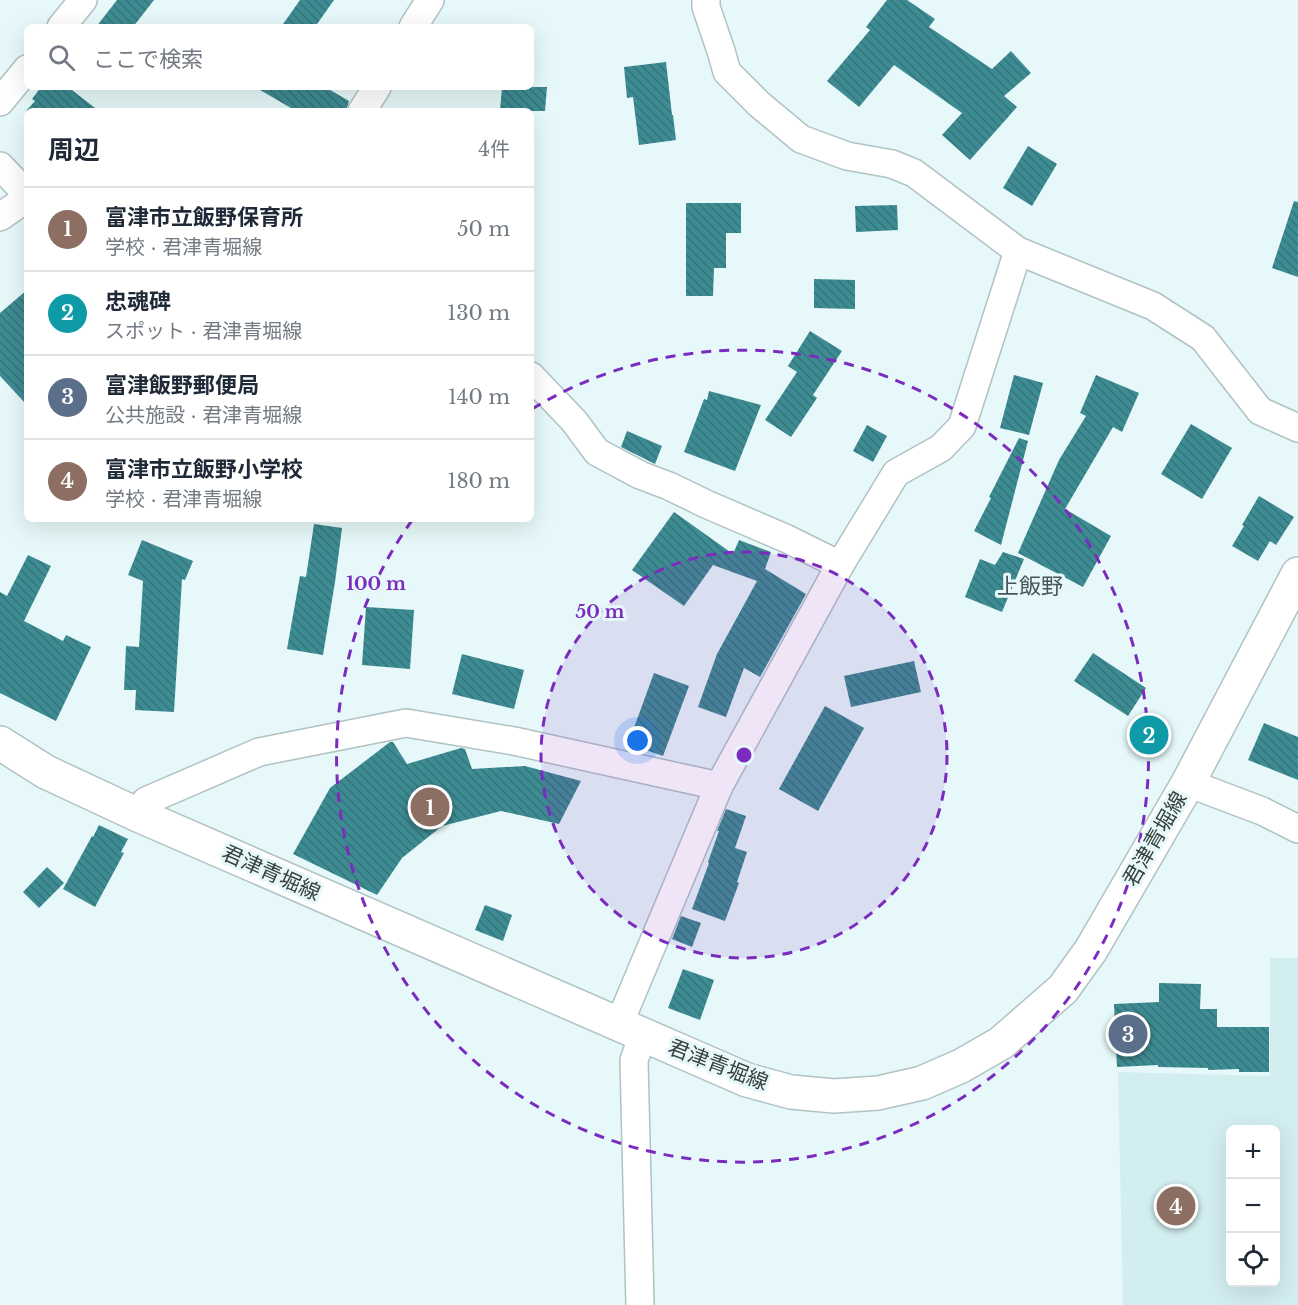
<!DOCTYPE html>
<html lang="ja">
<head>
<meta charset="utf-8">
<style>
  :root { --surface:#fff; --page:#f6f6f7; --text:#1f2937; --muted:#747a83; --line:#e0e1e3; --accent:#111827 }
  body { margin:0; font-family:"Libre Baskerville","Noto Sans JP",serif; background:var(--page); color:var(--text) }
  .controls { position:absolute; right:18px; bottom:18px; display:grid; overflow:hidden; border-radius:9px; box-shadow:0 6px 24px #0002 }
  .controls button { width:54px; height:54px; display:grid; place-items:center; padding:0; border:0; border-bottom:2px solid var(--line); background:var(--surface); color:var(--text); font:30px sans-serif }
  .you { position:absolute; left:638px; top:741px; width:21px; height:21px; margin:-15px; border:4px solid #fff; border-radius:50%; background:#1a73e8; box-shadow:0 0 0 9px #1a73e833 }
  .badge { display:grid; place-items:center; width:39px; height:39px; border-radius:50%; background:var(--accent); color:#fff; font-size:20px; font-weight:700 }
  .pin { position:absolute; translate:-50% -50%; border:3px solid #fff; box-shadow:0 2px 6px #0006 }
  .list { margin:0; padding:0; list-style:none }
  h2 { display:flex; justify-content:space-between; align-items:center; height:78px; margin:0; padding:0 24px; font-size:26px }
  h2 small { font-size:20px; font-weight:400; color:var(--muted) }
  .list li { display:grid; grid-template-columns:39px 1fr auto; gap:18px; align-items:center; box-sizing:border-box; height:84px; padding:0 24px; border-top:2px solid var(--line) }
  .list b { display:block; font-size:22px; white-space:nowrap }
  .list p { margin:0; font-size:20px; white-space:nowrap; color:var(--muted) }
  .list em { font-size:20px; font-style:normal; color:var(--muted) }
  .icon { flex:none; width:33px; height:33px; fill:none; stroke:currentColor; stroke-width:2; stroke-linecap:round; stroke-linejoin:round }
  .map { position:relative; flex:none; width:1298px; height:1305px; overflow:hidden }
  .search { position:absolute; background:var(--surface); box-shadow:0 6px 24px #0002; left:24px; top:24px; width:510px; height:66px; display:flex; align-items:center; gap:15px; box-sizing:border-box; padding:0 21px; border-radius:9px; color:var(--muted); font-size:22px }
  .panel { position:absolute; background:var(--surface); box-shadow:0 6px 24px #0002; left:24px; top:108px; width:510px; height:414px; border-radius:9px }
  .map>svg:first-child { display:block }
  .built { fill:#d3eef1; fill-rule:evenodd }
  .building { fill:url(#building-back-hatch) }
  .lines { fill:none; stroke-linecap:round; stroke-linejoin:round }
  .street-casing { stroke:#b0c2c3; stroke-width:30 }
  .secondary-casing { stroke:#b0c2c3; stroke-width:36 }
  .street { stroke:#fff; stroke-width:27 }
  .secondary { stroke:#fff; stroke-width:33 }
  .ring { fill:none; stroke:#7b2cbf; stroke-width:3; stroke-dasharray:10 8 }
  .labels { text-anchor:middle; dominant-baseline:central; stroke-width:6; stroke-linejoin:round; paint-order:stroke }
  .street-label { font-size:21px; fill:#373f3f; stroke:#e6f8f9 }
  .neighbourhood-label { font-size:22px; fill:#475758; stroke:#e6f8f9 }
  .centre { fill:#7b2cbf; stroke:#e6f8f9; stroke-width:3 }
  .ring-label { font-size:18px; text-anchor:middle; font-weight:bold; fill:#7b2cbf; stroke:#e6f8f9; stroke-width:6; stroke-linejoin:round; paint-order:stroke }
</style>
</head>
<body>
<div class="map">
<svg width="1298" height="1305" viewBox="0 0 1298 1305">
  <defs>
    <pattern id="building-back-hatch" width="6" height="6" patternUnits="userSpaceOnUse" patternTransform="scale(1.5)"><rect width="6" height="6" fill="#3e8c93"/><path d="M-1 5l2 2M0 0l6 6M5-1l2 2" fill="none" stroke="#357479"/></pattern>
  </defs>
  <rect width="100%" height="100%" fill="#e6f8f9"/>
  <path class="built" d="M1270 958H1298V1305H1123L1118 1072 1270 1076ZM1230 1130H1276V1282H1230Z"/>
  <g class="building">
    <polygon points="117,0 154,0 133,27 96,27"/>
    <polygon points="300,0 334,0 315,27 281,27"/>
    <polygon points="887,0 907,0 935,19 929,27 992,69 1011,51 1031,73 1004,96 1017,107 970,160 942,135 962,113 894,65 859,107 827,81 870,30 866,27"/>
    <polygon points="666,62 672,115 673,115 676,140 639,145 633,97 627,98 624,67"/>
    <polygon points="41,87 68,87 99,111 26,111 35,101 32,99"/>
    <polygon points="255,87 325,87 349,101 346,111 296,111"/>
    <polygon points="502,87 547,87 545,111 500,111"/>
    <polygon points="1028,146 1057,164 1032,206 1003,188"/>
    <polygon points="1294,201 1298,202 1298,277 1272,268"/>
    <polygon points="686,203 741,203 741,233 726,233 726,268 714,268 713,296 686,296"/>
    <polygon points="897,205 898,230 856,232 855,206"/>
    <polygon points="814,279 855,280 855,309 814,308"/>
    <polygon points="27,290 27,405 0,376 0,313"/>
    <polygon points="810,331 842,351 813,395 817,398 791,437 765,420 797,372 788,366"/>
    <polygon points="1014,375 1043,383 1029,435 1000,428"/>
    <polygon points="1096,375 1139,393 1122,432 1113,427 1065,509 1111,536 1083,587 1018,553 1059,460 1086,416 1080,413"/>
    <polygon points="709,391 761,405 735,471 684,452 704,399 707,400"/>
    <polygon points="1191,424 1232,448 1202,499 1161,474"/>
    <polygon points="867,425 887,436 873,462 853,451"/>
    <polygon points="627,431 662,446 655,464 621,447"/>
    <polygon points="1019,438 1028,441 1001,545 974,531 991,498 989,497"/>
    <polygon points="1259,496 1294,517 1276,545 1270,541 1258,561 1232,546 1244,526 1242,525"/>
    <polygon points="674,512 733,554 739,540 771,552 765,569 806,594 760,677 744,668 726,717 698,707 717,654 757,581 713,565 684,606 632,570"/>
    <polygon points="314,524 342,528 335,582 323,655 287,649 300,576 306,577"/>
    <polygon points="142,540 193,561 185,580 182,579 174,712 135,710 136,690 124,690 126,646 139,647 143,581 128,575"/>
    <polygon points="1003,552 1024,559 1002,612 965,597 980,559 995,565"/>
    <polygon points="28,555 51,566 24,621 63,641 66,635 91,647 56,721 0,693 0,592 7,596"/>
    <polygon points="366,607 414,610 410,669 362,665"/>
    <polygon points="1093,653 1146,688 1128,716 1074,681"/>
    <polygon points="462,654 524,670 514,709 452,694"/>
    <polygon points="914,661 921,692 851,707 844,676"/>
    <polygon points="654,673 689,686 663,756 628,744"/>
    <polygon points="825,706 864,728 818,811 779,789"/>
    <polygon points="1264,723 1298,737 1298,780 1248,760"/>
    <polygon points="390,742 393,742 407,764 461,748 465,749 472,769 525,766 581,781 559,824 501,811 442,826 402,858 377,895 293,854 330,788"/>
    <polygon points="726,809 746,816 735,848 747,852 737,882 739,883 725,921 692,909 709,863 708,862 719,831 717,831"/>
    <polygon points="99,825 128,839 121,852 124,853 95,907 63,889 92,836 93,837"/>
    <polygon points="47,867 64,883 39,908 23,892"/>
    <polygon points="485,905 512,915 503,941 475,930"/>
    <polygon points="681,916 701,923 692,947 672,939"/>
    <polygon points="683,969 714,980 700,1020 668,1008"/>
    <polygon points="1159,983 1201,984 1200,1009 1217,1009 1217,1027 1269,1027 1269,1072 1239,1072 1239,1069 1208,1070 1208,1068 1158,1067 1158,1065 1117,1067 1114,1004 1159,1002"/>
  </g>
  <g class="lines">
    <defs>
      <g id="street">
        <polyline points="706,0 706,7 721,51 727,72 759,104 801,139 847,156 892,164 914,173 1018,251 1153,306 1203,338 1260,411 1298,428"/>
        <polyline points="61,27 83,0"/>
        <polyline points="413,27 430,0"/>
        <polyline points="0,102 27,69"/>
        <polyline points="362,111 377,87"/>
        <polyline points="0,166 27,194"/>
        <polyline points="0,217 27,198"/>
        <polyline points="531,376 574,421 597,452 640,475 669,486 706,504 785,538 840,565"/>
        <polyline points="1188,783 1262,811 1298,829"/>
        <polyline points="136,814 146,801 259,752 406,723 514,741 719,786"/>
        <polyline points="619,1024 719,786 840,565 896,473 941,448 962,426 1018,251"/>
        <polyline points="640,1305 634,1060 643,1035"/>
      </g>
      <polyline id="secondary" points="0,743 46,772 136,814 747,1080 791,1092 834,1096 878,1093 922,1083 961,1066 1001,1043 1063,989 1091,950 1188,783 1298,574"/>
    </defs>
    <use href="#street" class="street-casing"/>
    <use href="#secondary" class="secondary-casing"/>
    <use href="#street" class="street"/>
    <use href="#secondary" class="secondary"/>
  </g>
  <circle cx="744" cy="755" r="203" fill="#7b2cbf" fill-opacity=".12"/>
  <g class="ring">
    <circle cx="744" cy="755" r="203"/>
    <path d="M532 409A406 406 0 1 1 413 519"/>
  </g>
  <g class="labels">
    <g class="street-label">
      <text transform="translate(1155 839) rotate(-60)">君津青堀線</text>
      <text transform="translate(271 873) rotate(24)">君津青堀線</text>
      <text transform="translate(718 1065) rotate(21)">君津青堀線</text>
    </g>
    <g class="neighbourhood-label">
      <text x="1030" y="586">上飯野</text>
    </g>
  </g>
  <circle cx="744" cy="755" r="9" class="centre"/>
  <g class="ring-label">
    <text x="376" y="590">100 m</text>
    <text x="600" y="618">50 m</text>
  </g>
</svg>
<div class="controls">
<button>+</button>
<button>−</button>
<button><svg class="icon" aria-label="locate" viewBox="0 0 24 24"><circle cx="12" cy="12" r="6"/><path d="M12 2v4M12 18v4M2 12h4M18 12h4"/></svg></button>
</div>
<div class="you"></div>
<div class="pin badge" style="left:430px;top:807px;background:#8d6e63">1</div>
<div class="pin badge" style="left:1149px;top:735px;background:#0f9aa8">2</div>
<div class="pin badge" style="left:1128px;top:1034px;background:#5c6f8a">3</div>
<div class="pin badge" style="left:1176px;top:1206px;background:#8d6e63">4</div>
<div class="search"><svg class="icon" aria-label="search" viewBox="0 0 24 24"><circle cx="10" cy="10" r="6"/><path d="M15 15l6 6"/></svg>ここで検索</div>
<section class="panel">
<h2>周辺<small>4件</small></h2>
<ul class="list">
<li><span class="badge" style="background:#8d6e63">1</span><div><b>富津市立飯野保育所</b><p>学校 · 君津青堀線</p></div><em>50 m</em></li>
<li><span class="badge" style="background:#0f9aa8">2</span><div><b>忠魂碑</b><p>スポット · 君津青堀線</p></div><em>130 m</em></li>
<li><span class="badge" style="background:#5c6f8a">3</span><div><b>富津飯野郵便局</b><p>公共施設 · 君津青堀線</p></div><em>140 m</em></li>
<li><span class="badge" style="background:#8d6e63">4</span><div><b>富津市立飯野小学校</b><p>学校 · 君津青堀線</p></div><em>180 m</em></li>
</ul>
</section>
</div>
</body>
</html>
